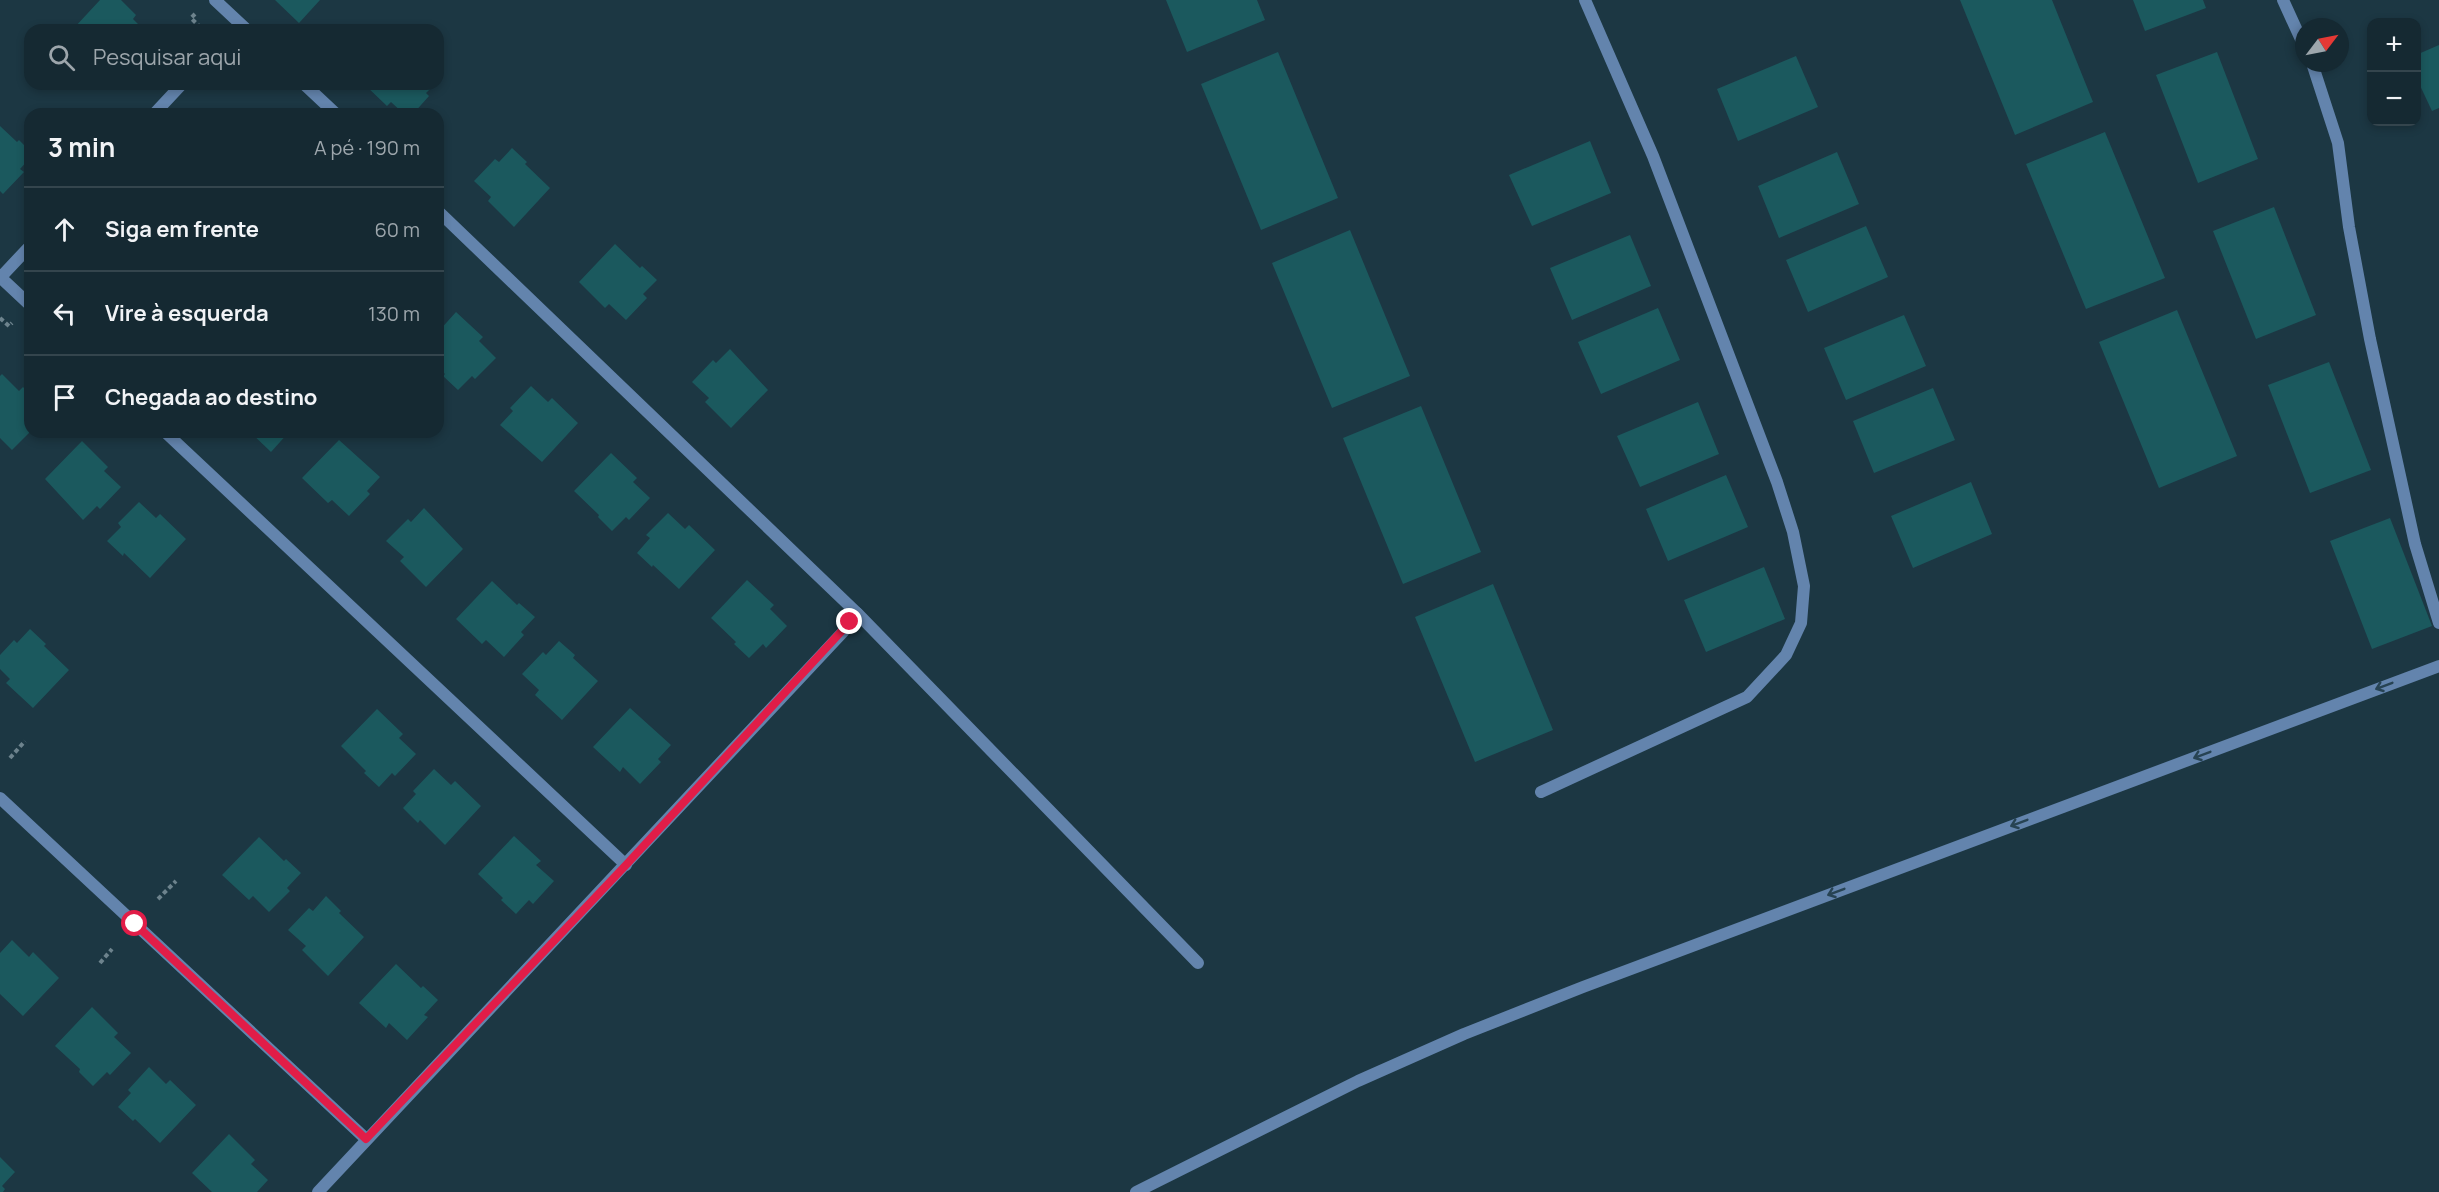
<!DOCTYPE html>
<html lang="pt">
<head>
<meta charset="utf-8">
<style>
  :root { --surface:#152932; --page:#1e313a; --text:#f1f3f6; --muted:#9da6ac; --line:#34454d }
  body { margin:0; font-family:Manrope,sans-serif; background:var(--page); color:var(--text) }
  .controls { position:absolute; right:18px; top:18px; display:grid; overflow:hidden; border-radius:12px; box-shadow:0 3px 9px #0003 }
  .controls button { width:54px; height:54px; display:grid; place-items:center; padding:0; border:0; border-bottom:2px solid var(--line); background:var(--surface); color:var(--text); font:30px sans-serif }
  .compass { position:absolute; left:2295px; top:18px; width:54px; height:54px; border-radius:50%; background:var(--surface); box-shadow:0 3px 9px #0003; rotate:58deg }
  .stop { position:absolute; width:18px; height:18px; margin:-14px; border:4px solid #e11d48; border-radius:50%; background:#fff }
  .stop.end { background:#e11d48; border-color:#fff; box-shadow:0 2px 6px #0008 }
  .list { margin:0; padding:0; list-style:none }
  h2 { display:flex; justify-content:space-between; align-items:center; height:78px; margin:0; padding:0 24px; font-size:26px }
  h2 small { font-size:20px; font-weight:400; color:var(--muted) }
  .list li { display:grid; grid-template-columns:39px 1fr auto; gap:18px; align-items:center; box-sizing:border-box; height:84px; padding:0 24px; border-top:2px solid var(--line) }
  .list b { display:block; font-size:22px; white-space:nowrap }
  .list em { font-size:20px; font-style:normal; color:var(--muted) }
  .icon { flex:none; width:33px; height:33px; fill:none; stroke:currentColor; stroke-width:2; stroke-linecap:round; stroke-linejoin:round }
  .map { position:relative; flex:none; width:2439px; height:1192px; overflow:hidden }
  .search { position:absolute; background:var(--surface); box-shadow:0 3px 9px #0003; left:24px; top:24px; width:420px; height:66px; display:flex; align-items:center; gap:15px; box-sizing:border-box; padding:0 21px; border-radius:18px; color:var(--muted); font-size:22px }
  .panel { position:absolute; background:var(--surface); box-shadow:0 3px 9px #0003; left:24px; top:108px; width:420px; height:330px; border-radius:18px }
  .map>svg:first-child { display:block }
  .building { fill:#1b595e }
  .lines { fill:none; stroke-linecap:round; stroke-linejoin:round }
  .path { stroke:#6d838d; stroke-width:4; stroke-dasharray:4.5 3; stroke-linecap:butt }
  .minor { stroke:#6384ad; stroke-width:12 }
  .tertiary { stroke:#6384ad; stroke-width:12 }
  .oneway { stroke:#274353 }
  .route { stroke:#e11d48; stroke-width:8 }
</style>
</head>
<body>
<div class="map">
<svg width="2439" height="1192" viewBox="0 0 2439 1192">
  <rect width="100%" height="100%" fill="#1c3743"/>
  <g class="building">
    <polygon points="100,0 121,0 136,15 133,19 144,30 76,30 74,28"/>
    <polygon points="275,0 320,0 299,23"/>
    <polygon points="1166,0 1257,0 1265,20 1187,52"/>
    <polygon points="1960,0 2052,0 2093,102 2015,135"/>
    <polygon points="2133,0 2203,0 2206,8 2145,31"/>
    <polygon points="2439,45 2439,108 2432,111 2416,77 2416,55"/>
    <polygon points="1278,52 1338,198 1261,230 1201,84"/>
    <polygon points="2217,52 2258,159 2198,183 2156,75"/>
    <polygon points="1796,56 1818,107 1738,141 1717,89"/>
    <polygon points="364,84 435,84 426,93 429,96 413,114 404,114 391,102 387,106"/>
    <polygon points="0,126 17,142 19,140 30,151 30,158 20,169 24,172 3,194 0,191"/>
    <polygon points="2105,132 2165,278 2086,309 2026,164"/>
    <polygon points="1590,141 1611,193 1532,226 1509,175"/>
    <polygon points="512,148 527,162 525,164 550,188 514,227 488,201 491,197 474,181 495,159 499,162"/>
    <polygon points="1837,152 1859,204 1779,238 1758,186"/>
    <polygon points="2274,207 2316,315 2256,339 2213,231"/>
    <polygon points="1866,226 1888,277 1808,312 1786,260"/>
    <polygon points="1350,230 1410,376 1332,408 1272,263"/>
    <polygon points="1630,235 1651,286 1572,320 1550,268"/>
    <polygon points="615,244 640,268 642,266 657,280 643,294 647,298 626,320 609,304 605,308 579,282"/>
    <polygon points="1658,308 1680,360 1601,394 1578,342"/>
    <polygon points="2177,310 2237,456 2159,488 2099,342"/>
    <polygon points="456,312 483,337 479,341 496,358 475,379 472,376 458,390 443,376 445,374 438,367 438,332"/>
    <polygon points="1904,315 1926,366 1846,400 1824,348"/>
    <polygon points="730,349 768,390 731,428 705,402 709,398 692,382 713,360 716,363"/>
    <polygon points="2329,362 2371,470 2310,493 2268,385"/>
    <polygon points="2,374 19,391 23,387 30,394 30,432 12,450 0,438 0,376"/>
    <polygon points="531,386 548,402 552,398 578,423 542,462 500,425 513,411 510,408"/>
    <polygon points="1933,388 1955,440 1874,473 1853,421"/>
    <polygon points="1698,402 1719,454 1640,487 1617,436"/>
    <polygon points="1421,406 1481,552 1403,584 1343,438"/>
    <polygon points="250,432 289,432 271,452"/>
    <polygon points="339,440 380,477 367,491 370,494 349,516 332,500 328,503 302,478"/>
    <polygon points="82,441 108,467 104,471 121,487 100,509 97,506 83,520 45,479"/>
    <polygon points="611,453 637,478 633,482 650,498 629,520 626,517 612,531 598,517 599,515 574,491"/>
    <polygon points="1726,475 1748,527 1668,561 1646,509"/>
    <polygon points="1971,482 1992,534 1913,568 1891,516"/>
    <polygon points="139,502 156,518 160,514 186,539 150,578 124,553 123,556 107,541 121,527 118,523"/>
    <polygon points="424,508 463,549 426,587 400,561 404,557 386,541 408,519 411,522"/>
    <polygon points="668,513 685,529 689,525 715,550 679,589 653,565 652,567 637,553 650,538 646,535"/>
    <polygon points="2390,518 2432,626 2372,649 2330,541"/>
    <polygon points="1764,567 1785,619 1706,652 1684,600"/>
    <polygon points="747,580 774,605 770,609 787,626 766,648 763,644 749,658 734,644 736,642 711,618"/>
    <polygon points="492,581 517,605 519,603 535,617 521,632 524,635 504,657 486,640 482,644 456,619"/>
    <polygon points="1493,584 1553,730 1475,762 1415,617"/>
    <polygon points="30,629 46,644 44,646 69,670 33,708 6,683 10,679 0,669 0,655 14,640 17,643"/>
    <polygon points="559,641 575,655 573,658 598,681 562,720 535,695 539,690 522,674 543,652 546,655"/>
    <polygon points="630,708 671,745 658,759 661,762 640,784 623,767 620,772 593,747"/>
    <polygon points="377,709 403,734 399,738 416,754 395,776 392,773 379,787 364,773 366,771 341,746"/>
    <polygon points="434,769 451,785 455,781 481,806 445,845 420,820 418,823 403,808 416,794 413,791"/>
    <polygon points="514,836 541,861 536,865 554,881 533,904 529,900 516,914 501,900 503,898 478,874"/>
    <polygon points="259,837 284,861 286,859 301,873 287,888 290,891 269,912 253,896 249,900 222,875"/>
    <polygon points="326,896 341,911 339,913 364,937 328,976 302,950 306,946 288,930 309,908 313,911"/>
    <polygon points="12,940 29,957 33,952 59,978 23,1016 0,994 0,953"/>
    <polygon points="396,964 421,988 423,986 438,1000 424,1015 428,1017 407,1040 389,1023 386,1028 359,1003"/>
    <polygon points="92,1007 118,1033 114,1037 131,1053 110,1075 107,1072 93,1086 79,1072 80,1069 55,1046"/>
    <polygon points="149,1067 166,1084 170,1080 196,1105 160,1143 135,1119 133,1121 118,1107 131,1093 128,1090"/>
    <polygon points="229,1134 255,1160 251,1164 268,1180 257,1192 212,1192 192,1173"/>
    <polygon points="0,1157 15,1172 2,1186 5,1189 3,1192 0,1192"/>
  </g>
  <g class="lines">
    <g class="path">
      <polyline points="195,14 191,18 203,30"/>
      <polyline points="0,318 9,326 12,323"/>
      <polyline points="10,758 25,741"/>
      <polyline points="158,899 176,881"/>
      <polyline points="100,963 112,949"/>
    </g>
    <g class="minor">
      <polyline points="215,0 247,30"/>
      <polyline points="2283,0 2304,46"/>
      <polyline points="2312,63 2338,143 2349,227 2370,339 2415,544 2439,623"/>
      <polyline points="304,84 336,114"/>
      <polyline points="154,114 182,84"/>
      <polyline points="438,211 857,613 1198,963"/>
      <polyline points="0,277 30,305"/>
      <polyline points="0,278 30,246"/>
      <polyline points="165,432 626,865"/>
      <polyline points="1541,792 1747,697 1786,655 1801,623 1804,586 1793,532 1777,482 1653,156 1585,0"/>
      <polyline points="0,798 366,1139"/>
      <polyline points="318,1192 843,632 857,613"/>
    </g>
    <polyline class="tertiary" points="1136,1192 1358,1081 1464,1034 1583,987 2439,666"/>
  </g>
  <defs><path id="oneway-shaft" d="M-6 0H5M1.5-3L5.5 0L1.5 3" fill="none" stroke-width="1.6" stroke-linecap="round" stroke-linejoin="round" transform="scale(1.5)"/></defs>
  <g class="oneway">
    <use href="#oneway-shaft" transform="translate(2384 686) rotate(159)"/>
    <use href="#oneway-shaft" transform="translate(2202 755) rotate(159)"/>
    <use href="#oneway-shaft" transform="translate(2019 823) rotate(159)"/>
    <use href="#oneway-shaft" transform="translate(1836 892) rotate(159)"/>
  </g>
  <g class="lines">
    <polyline class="route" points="135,924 366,1139 626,865 850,622"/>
  </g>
</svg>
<div class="controls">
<button>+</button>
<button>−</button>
</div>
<svg class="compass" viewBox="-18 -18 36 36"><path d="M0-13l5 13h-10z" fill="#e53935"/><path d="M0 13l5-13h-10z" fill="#9da6ac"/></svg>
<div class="stop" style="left:135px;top:924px"></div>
<div class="stop end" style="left:850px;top:622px"></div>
<div class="search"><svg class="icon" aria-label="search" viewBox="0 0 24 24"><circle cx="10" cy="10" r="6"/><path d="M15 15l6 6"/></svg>Pesquisar aqui</div>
<section class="panel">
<h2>3 min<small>A pé · 190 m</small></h2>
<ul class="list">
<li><svg class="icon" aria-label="ahead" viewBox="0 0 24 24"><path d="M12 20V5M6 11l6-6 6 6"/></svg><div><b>Siga em frente</b></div><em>60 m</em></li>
<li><svg class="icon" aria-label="left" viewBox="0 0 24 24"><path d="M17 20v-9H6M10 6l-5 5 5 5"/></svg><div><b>Vire à esquerda</b></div><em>130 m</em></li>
<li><svg class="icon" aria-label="arrive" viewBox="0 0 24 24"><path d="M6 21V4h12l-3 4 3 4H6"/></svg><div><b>Chegada ao destino</b></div></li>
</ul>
</section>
</div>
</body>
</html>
